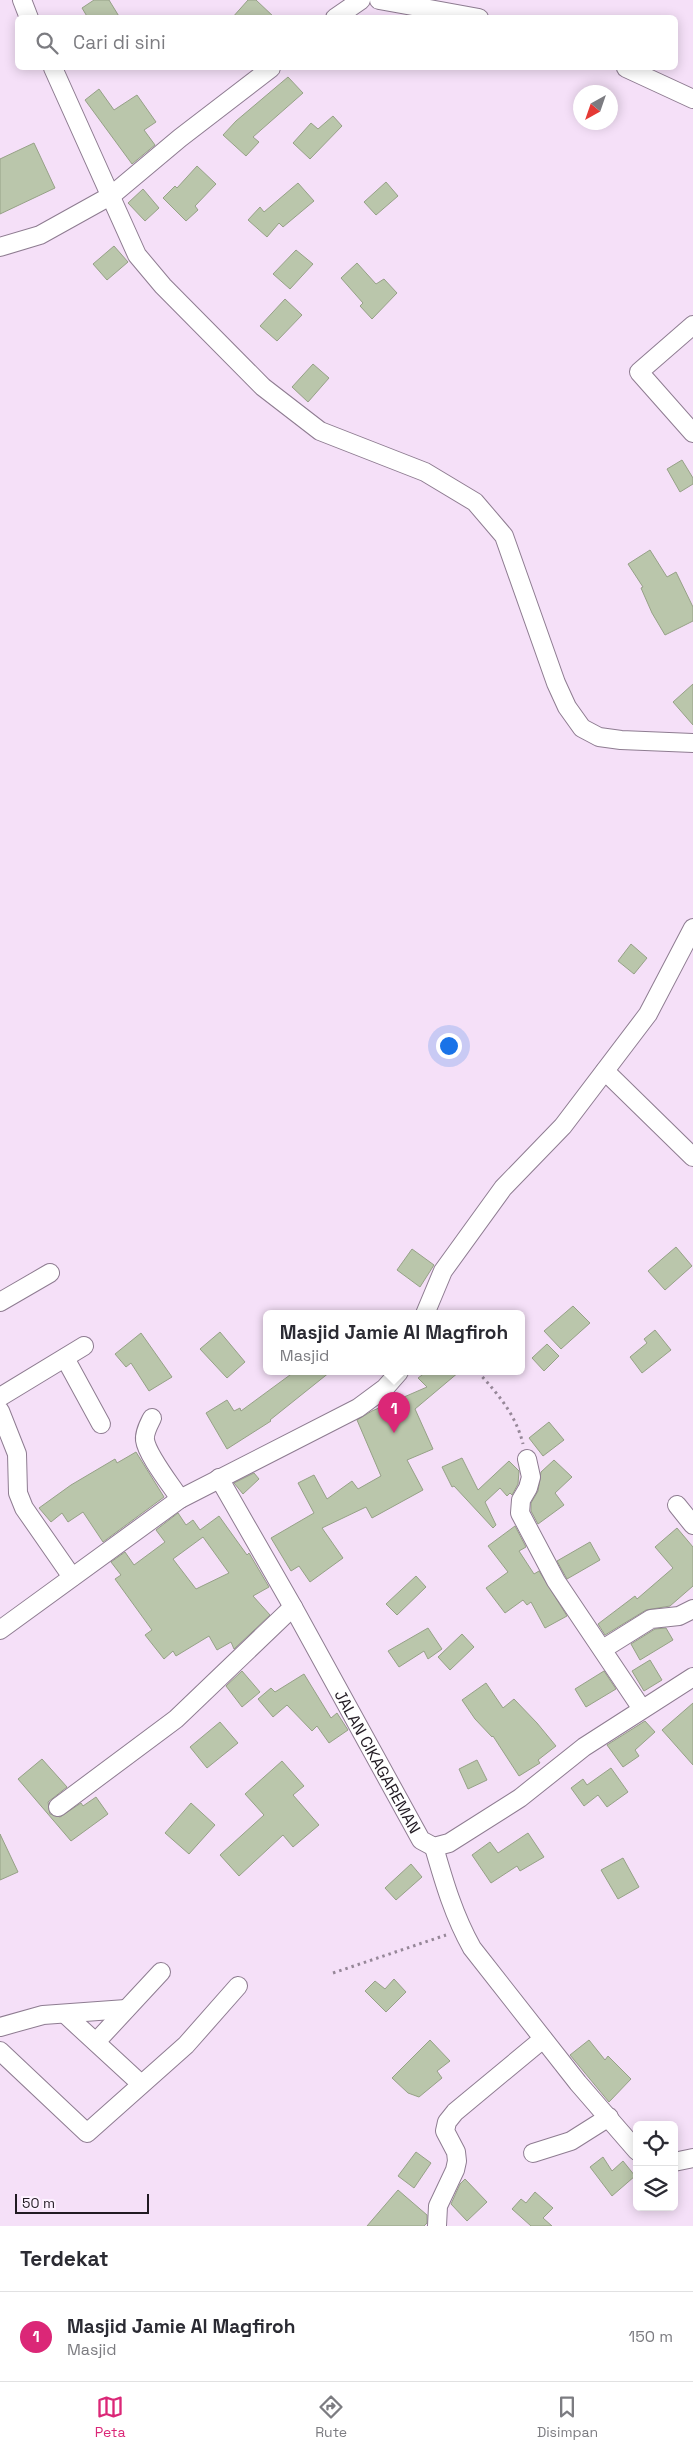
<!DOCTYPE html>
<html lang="id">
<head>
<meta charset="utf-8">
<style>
  :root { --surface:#fff; --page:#f7f7f7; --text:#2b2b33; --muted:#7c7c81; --line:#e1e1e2; --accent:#db2777 }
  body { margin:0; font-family:"Space Grotesk",sans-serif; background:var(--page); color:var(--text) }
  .controls { position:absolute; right:15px; bottom:15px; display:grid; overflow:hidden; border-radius:8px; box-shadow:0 2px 12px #0003 }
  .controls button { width:45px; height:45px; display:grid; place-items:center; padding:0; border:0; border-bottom:1px solid var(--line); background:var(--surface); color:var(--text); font:25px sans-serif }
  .compass { position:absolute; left:573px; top:85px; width:45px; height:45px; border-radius:50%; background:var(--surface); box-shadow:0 2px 12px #0003; rotate:220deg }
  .scale { position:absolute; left:15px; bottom:12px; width:134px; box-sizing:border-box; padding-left:5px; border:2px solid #211a22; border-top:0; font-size:14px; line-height:18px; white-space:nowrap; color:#211a22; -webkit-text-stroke:4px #fdf1ff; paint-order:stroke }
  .you { position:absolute; left:448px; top:1045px; width:18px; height:18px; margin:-12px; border:4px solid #fff; border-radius:50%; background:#1a73e8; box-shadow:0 0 0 8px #1a73e833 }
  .badge { display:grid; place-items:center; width:32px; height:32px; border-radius:50%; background:var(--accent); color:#fff; font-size:16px; font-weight:700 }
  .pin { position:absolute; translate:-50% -41px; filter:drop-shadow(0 1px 2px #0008) }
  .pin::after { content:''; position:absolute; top:26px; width:18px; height:15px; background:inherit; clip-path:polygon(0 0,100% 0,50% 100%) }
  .popup { position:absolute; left:263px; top:1310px; width:262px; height:65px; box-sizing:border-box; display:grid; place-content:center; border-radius:8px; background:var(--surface); filter:drop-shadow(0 1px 4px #0005); font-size:16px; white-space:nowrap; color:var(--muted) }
  .popup b { font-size:19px; color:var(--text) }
  .popup::after { content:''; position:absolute; left:50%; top:100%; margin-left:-10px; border:10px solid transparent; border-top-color:var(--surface) }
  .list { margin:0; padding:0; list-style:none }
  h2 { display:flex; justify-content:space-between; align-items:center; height:65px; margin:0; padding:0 20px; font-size:21px }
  h2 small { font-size:16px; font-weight:400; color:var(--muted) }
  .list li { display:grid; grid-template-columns:32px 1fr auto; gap:15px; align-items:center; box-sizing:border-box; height:90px; padding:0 20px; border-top:1px solid var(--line) }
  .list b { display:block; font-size:19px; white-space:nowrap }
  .list p { margin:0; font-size:16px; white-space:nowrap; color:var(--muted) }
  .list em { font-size:16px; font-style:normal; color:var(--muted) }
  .icon { flex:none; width:28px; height:28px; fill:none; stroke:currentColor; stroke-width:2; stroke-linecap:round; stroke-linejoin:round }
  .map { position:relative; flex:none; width:693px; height:2226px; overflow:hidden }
  .search { position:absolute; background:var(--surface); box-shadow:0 2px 12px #0003; left:15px; right:15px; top:15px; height:55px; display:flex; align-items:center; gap:12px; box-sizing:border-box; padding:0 18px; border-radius:8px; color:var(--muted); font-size:19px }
  .sheet { height:155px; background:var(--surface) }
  nav { display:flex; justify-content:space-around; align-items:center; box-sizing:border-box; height:70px; border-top:1px solid var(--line); background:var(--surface); font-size:14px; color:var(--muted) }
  nav a { display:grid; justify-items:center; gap:2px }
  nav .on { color:var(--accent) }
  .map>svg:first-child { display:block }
  .building { fill:#bac6ab; stroke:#96a187; fill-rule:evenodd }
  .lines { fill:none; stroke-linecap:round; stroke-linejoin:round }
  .minor-casing { stroke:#8e7c91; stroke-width:20 }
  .path { stroke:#968798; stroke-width:3; stroke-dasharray:2.5 4; stroke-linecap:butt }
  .minor { stroke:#fff; stroke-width:18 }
  .labels { text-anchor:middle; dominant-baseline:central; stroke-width:5; stroke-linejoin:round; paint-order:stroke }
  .street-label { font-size:16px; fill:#211a22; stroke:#fdf1ff }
</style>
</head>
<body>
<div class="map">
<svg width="693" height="2226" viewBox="0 0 693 2226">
  <rect width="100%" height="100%" fill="#f5e0f8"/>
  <g class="building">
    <polygon points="94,0 109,0 120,18 88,18 82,8"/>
    <polygon points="248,0 256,0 275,18 232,18"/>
    <polygon points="288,77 303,93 253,137 259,142 246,156 223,135 236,121"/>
    <polygon points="99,89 114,110 137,95 156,122 144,130 155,145 132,164 85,100"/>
    <polygon points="333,116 342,126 310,159 293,143 311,123 318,129"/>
    <polygon points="34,143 55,188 0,214 0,159"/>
    <polygon points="197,166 216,184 195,206 198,210 186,221 163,198 175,186 177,188"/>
    <polygon points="386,182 398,196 376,215 364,202"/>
    <polygon points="298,183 314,201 283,227 279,223 267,237 248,220 260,207 264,212"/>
    <polygon points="143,189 159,208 145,221 128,203"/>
    <polygon points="114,246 128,262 107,280 93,264"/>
    <polygon points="296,250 313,264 290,289 273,274"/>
    <polygon points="357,263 376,284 384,279 397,293 372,319 360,306 363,303 341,278"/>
    <polygon points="285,299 302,315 277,341 260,326"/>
    <polygon points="313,364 329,378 308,402 292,387"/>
    <polygon points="682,460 693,478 693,484 680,492 667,469"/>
    <polygon points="650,550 667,577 676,572 693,607 693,621 665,635 652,613 641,588 643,587 628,564"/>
    <polygon points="693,684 693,725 673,702"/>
    <polygon points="631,944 647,958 634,974 618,961"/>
    <polygon points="676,1247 692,1266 665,1290 648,1271"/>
    <polygon points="412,1249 434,1265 420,1287 397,1270"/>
    <polygon points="573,1306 590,1323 561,1349 544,1331"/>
    <polygon points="655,1330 671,1350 642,1373 630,1357 647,1343 644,1339"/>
    <polygon points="220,1332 245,1362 227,1378 200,1349"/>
    <polygon points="141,1333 172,1377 149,1391 131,1363 126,1367 115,1354"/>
    <polygon points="547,1344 559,1356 544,1371 532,1358"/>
    <polygon points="294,1372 330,1372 270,1420 271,1421 227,1449 206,1413 227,1400 234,1411 240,1408 241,1411"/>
    <polygon points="426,1372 459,1372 415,1409 433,1449 407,1460 423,1490 372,1518 366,1507 322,1528 343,1558 310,1582 299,1566 291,1571 271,1538 314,1513 298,1483 314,1475 327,1499 352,1481 358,1489 381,1476 357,1420 372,1411 427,1387 418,1378"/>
    <polygon points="549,1422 564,1440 543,1456 529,1438"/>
    <polygon points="136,1452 164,1497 103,1542 83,1512 68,1522 62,1513 51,1522 39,1508 71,1485 115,1459 117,1463"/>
    <polygon points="462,1458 478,1490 509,1461 519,1471 518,1484 512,1495 510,1493 507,1496 500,1488 485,1502 496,1525 493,1528 454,1486 452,1487 442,1467"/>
    <polygon points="554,1460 572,1477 555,1493 564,1505 538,1524 531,1511 531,1503 538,1491 541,1472"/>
    <polygon points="254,1473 259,1479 243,1494 234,1483"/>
    <path d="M178 1513 186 1525 193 1520 200 1530 219 1516 247 1555 249 1553 269 1587 253 1596 270 1615 234 1649 231 1642 217 1650 209 1636 176 1656 173 1651 164 1659 145 1635 152 1630 115 1579 121 1575 111 1562 125 1552 134 1565 165 1542 156 1530ZM203 1537 229 1573 196 1589 173 1559Z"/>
    <polygon points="515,1526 526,1547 519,1551 534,1574 539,1571 567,1616 545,1628 531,1602 527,1605 523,1600 505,1613 486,1588 508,1572 488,1546"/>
    <polygon points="677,1528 693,1547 693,1586 670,1606 646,1610 605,1635 598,1624 635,1596 637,1599 673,1568 655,1547"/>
    <polygon points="590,1542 600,1560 567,1579 557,1561"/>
    <polygon points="416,1576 426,1587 397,1615 386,1604"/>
    <polygon points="428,1628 442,1649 428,1659 424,1651 399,1667 388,1651"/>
    <polygon points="666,1628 673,1640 640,1660 631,1644 655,1629"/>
    <polygon points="462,1634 474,1647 450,1670 438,1657"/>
    <polygon points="650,1660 662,1680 644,1691 632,1671"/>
    <polygon points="242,1671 260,1692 242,1707 226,1686"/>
    <polygon points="604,1671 616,1689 586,1707 575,1689"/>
    <polygon points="304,1674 331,1718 337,1713 348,1730 329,1743 317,1726 312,1731 287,1705 273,1717 258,1699 271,1688 275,1692"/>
    <polygon points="486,1683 503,1708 514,1699 537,1723 556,1746 538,1760 540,1763 519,1776 493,1736 492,1737 475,1719 462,1700"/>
    <polygon points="693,1703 693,1765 662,1730"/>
    <polygon points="645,1721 655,1732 635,1750 639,1756 623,1767 607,1745"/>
    <polygon points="220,1722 238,1743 207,1768 190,1747"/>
    <polygon points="42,1759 67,1787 48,1802 50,1814 60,1817 81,1803 83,1806 96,1797 108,1814 71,1841 18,1779"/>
    <polygon points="477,1760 487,1780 468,1789 459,1769"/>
    <polygon points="282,1761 304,1786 293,1795 319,1825 293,1847 283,1835 239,1876 220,1855 264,1815 245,1794"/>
    <polygon points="611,1768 628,1792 607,1807 598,1795 584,1806 571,1788 583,1779 587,1785"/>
    <polygon points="191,1803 215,1825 189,1854 165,1833"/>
    <polygon points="528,1833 544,1857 520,1871 517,1866 491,1883 472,1855 490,1842 498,1853"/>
    <polygon points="0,1834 18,1872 0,1880"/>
    <polygon points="623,1858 639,1887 618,1899 601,1870"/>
    <polygon points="411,1864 422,1877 396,1900 385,1888"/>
    <polygon points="394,1979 406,1992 386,2012 365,1991 375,1981 385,1989"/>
    <polygon points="430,2040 450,2061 437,2071 442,2078 419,2097 408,2093 392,2078"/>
    <polygon points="589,2040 605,2060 608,2056 631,2079 609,2102 570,2055"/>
    <polygon points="416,2152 431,2163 414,2188 398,2176"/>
    <polygon points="603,2157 612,2171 623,2161 635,2176 612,2196 590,2167"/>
    <polygon points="465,2179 487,2202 467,2221 451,2204 460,2184"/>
    <polygon points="398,2190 427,2215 427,2223 424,2226 367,2226"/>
    <polygon points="535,2192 553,2208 543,2218 552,2226 531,2226 512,2209 521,2199 526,2203"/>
  </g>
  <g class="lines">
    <defs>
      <g id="minor">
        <polyline points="22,0 29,18"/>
        <polyline points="379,0 479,18"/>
        <polyline points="335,18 361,0"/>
        <polyline points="53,68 137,255 163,286 263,387 320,431 425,472 475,502 504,536 556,683 567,707 582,728 599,737 621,740 693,743"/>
        <polyline points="626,68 693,99"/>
        <polyline points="0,247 40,235 112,195 180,138 271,68"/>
        <polyline points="693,325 639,372 693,433"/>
        <polyline points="605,1071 693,1157"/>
        <polyline points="0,1302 50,1273"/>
        <polyline points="425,1314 443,1271 503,1188 563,1126 648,1014 693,928"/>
        <polyline points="65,1358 101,1424"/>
        <polyline points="0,1397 84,1346"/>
        <polyline points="0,1411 17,1454 18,1493 24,1508 72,1577"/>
        <path d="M152 1418C149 1424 144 1433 145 1440 147 1455 171 1485 180 1499"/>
        <polyline points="527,1459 531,1477 528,1488 521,1500 520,1513 556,1581 642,1709"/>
        <path id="s1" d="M219 1478 293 1607 421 1840 434 1847 449 1843 520 1798 584 1747 693 1677"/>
        <polyline points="677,1505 693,1525"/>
        <polyline points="0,1630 180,1499 358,1408 385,1388 399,1372"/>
        <polyline points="603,1649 651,1619 679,1616 693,1609"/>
        <polyline points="58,1807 176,1719 293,1607"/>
        <path d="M434 1847C444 1882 454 1916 472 1948L578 2083 637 2151"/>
        <polyline points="65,2014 141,2084"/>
        <polyline points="0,2027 43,2015 126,2009"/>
        <polyline points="96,2042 161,1972"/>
        <polyline points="0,2051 87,2133 186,2045 238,1986"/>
        <polyline points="533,2153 571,2141 609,2117"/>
        <polyline points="674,2162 693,2158"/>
        <polyline points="437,2226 438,2206 455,2170 457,2161 456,2152 445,2131 447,2122 455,2112 543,2039"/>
      </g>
    </defs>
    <use href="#minor" class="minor-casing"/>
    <g class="path">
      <path d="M478 1372C498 1394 516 1415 523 1444"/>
      <polyline points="333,1973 446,1935"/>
    </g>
    <use href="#minor" class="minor"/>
  </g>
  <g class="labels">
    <g class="street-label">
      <text stroke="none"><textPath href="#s1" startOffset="325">JALAN CIKAGAREMAN</textPath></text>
    </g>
  </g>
</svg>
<div class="controls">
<button><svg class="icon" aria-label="locate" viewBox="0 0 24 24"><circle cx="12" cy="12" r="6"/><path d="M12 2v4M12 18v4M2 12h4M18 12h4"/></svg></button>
<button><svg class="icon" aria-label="layers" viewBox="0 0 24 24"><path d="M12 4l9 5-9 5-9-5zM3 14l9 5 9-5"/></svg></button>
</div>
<svg class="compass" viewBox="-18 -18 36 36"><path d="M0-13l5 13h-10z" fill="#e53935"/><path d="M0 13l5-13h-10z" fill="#7c7c81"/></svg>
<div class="scale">50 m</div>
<div class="you"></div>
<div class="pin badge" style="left:394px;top:1433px">1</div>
<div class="popup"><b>Masjid Jamie Al Magfiroh</b>Masjid</div>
<div class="search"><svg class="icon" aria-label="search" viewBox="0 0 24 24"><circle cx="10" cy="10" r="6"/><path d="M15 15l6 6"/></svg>Cari di sini</div>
</div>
<section class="sheet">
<h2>Terdekat<small></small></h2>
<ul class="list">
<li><span class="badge">1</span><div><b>Masjid Jamie Al Magfiroh</b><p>Masjid</p></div><em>150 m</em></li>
</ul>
</section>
<nav>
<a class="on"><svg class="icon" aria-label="map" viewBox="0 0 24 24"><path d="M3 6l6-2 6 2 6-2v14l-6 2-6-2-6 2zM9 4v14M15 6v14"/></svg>Peta</a>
<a><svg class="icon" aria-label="directions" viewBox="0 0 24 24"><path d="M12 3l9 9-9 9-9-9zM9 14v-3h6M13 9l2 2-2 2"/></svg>Rute</a>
<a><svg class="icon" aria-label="saved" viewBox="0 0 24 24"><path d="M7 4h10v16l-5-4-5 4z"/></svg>Disimpan</a>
</nav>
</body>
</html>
